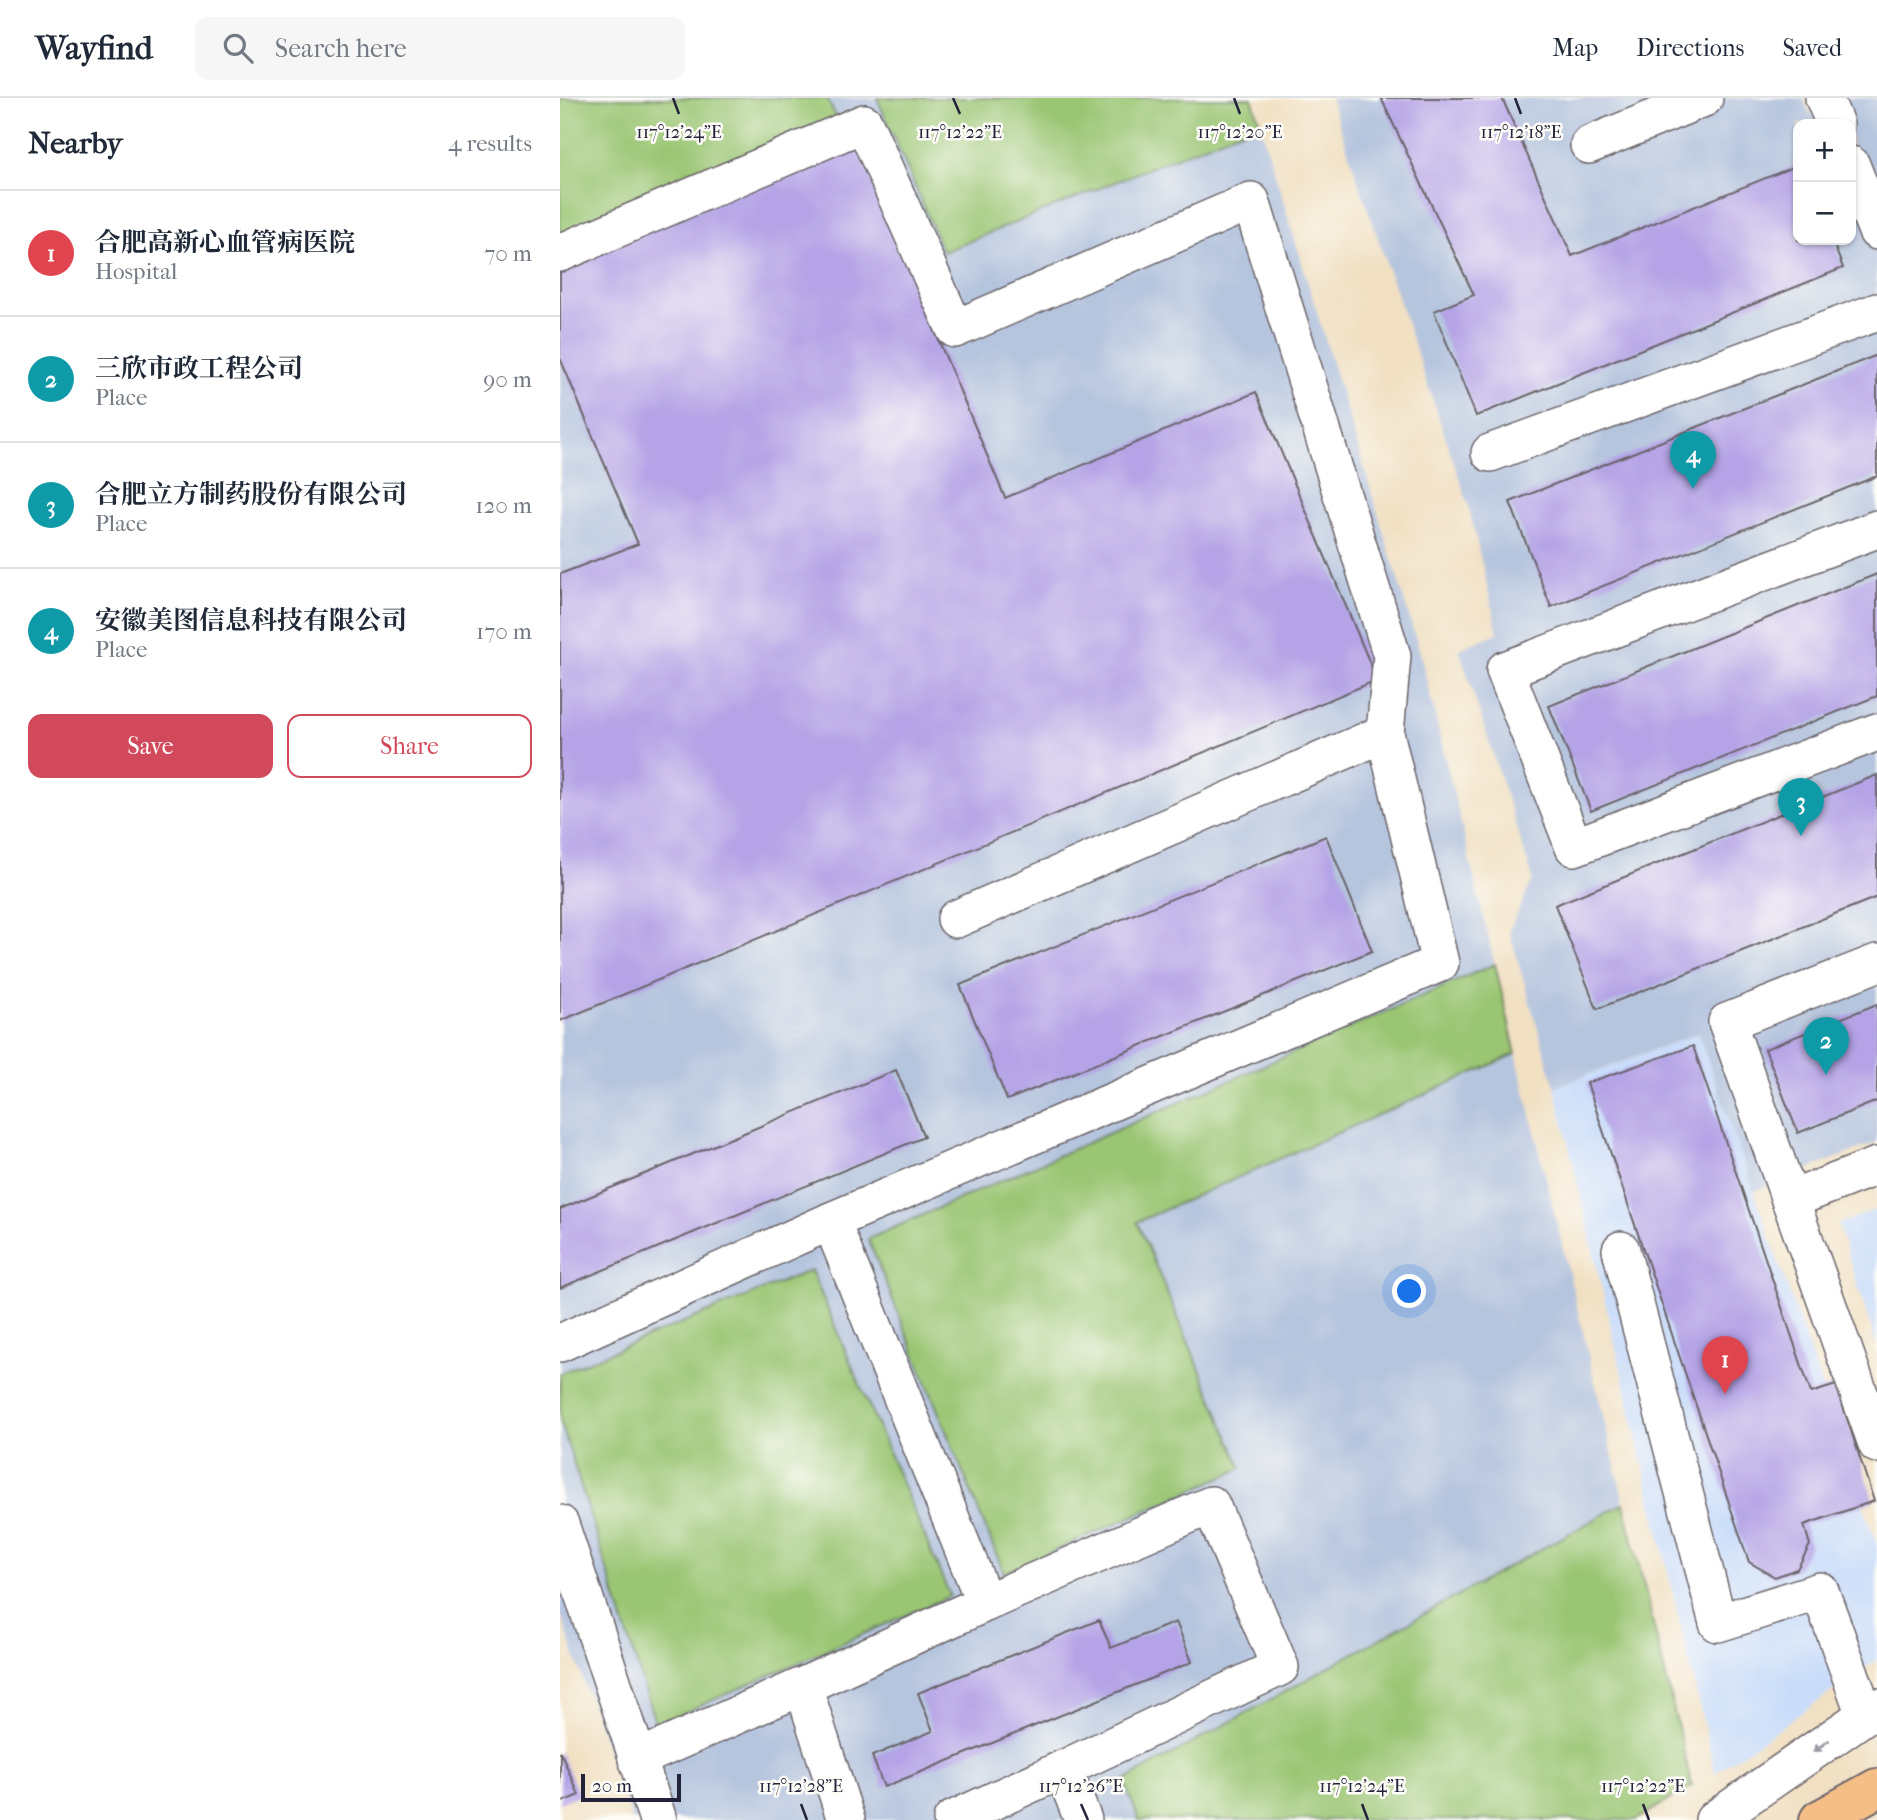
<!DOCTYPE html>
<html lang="en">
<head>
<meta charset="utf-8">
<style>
  :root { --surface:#fff; --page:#f6f6f7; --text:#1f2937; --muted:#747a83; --line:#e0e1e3; --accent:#d1495b }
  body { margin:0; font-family:"IM FELL French Canon","Noto Serif SC",serif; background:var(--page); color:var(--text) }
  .controls { position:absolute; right:21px; top:21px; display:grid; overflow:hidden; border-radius:14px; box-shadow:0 2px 5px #0004 }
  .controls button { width:63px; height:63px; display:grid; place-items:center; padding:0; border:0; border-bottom:2px solid var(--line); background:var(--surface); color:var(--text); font:35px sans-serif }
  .scale { position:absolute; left:21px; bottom:18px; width:100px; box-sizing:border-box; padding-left:7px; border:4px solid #22223b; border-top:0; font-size:19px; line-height:24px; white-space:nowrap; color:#22223b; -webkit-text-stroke:5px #fdfcf7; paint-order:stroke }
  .you { position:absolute; left:850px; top:1194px; width:24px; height:24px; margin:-18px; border:5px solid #fff; border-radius:50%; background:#1a73e8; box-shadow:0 0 0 10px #1a73e833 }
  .badge { display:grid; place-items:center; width:46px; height:46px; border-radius:50%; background:var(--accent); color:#fff; font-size:23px; font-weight:700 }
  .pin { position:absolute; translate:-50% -58px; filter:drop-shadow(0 2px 4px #0008) }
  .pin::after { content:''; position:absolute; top:37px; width:24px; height:21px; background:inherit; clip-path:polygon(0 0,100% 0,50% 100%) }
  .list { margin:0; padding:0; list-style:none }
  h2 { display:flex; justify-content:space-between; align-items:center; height:91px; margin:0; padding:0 28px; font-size:30px }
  h2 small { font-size:23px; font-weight:400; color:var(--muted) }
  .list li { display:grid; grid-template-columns:46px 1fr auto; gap:21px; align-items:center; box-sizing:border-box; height:126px; padding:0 28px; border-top:2px solid var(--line) }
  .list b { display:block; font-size:26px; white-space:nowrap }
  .list p { margin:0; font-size:23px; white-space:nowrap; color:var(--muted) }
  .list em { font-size:23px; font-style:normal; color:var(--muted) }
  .actions { display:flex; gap:14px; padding:21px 28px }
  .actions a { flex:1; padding:16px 0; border:2px solid var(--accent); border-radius:14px; text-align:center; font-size:24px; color:var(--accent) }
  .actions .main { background:var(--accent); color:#fff }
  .icon { flex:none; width:38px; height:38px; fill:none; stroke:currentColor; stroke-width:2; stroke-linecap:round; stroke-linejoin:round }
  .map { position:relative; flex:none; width:1317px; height:1722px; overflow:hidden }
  header { display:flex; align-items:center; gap:42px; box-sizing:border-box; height:98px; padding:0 35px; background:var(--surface); border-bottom:2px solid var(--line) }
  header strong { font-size:33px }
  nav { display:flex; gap:38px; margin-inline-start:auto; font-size:24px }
  .search { width:490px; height:63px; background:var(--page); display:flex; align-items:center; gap:18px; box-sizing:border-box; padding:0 24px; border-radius:14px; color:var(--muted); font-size:26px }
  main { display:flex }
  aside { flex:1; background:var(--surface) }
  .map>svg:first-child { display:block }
  .built { fill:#c9dcf9 }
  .industrial { fill:#b6c5de; fill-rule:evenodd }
  .green { fill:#9ac572; stroke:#5e7456; stroke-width:2 }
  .building { fill:#b4a3e6 }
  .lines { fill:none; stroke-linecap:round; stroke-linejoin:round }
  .minor-casing { stroke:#6a646a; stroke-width:40 }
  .highway-casing { stroke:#6a646a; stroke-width:42 }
  .minor { stroke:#fff; stroke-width:37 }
  .highway { stroke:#f6be87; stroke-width:38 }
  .oneway { fill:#9c9ca7 }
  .ticks { fill:none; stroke:#22223b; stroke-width:2.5 }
  .ticks-label { font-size:18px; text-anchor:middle; fill:#22223b; stroke:#fdfcf7; stroke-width:5; stroke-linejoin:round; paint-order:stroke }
</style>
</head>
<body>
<header>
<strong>Wayfind</strong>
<div class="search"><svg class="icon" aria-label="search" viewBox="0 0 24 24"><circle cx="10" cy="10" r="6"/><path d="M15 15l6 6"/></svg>Search here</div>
<nav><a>Map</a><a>Directions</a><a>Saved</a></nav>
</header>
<main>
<aside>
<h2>Nearby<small>4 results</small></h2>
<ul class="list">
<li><span class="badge" style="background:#e0444e">1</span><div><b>合肥高新心血管病医院</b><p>Hospital</p></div><em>70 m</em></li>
<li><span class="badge" style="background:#0f9aa8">2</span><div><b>三欣市政工程公司</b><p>Place</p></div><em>90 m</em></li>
<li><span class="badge" style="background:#0f9aa8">3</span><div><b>合肥立方制药股份有限公司</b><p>Place</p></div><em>120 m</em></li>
<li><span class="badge" style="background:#0f9aa8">4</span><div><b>安徽美图信息科技有限公司</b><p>Place</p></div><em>170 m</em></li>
</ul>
<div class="actions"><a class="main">Save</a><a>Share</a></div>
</aside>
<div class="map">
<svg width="1317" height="1722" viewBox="0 0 1317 1722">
  <rect width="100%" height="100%" fill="#fdfcf7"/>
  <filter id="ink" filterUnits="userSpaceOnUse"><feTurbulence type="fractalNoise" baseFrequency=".0143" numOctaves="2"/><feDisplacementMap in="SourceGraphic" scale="14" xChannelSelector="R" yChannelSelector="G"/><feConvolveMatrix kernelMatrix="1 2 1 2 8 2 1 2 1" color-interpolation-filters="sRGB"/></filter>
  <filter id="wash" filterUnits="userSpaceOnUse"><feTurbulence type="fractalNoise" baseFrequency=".00686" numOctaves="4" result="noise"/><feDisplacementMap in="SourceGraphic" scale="28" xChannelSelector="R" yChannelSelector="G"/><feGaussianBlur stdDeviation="1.57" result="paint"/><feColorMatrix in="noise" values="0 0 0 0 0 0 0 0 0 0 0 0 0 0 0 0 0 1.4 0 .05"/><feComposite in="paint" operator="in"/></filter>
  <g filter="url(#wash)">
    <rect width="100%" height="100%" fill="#f1e0c2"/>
    <g class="built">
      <polygon points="1139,935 1317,1447 1317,1562 1155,1675 995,989"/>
      <polygon points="1317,1111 1317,1248 1278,1126"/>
    </g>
    <g class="industrial">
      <polygon points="0,0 692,0 859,551 1132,1688 1076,1722 72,1722 0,1515"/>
      <path d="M770 0H1243L1250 16 1289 0H1317V1044L1194 1093 1138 935 995 989 949 833 973 781 899 551 938 535 908 406ZM1238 26H1291V142H1238Z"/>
    </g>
    <g class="green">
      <polygon points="0,0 267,0 277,22 0,139"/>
      <polygon points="317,0 692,0 700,25 383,154"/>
      <polygon points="935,866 956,956 577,1124 682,1370 444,1475 308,1141"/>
      <polygon points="251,1172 390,1498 96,1627 0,1322 0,1275"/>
      <polygon points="1064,1405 1132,1688 1076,1722 579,1722 564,1683"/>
    </g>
    <g id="blocks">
      <g class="building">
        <polygon points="821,0 942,0 1012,158 1238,67 1238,142 1272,142 1283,170 916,318 874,213 914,197"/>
        <polygon points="296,46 445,400 696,294 817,582 0,923 0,476 78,446 0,260 0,171"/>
        <polygon points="1317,257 1317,378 991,509 950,404"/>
        <polygon points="1317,476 1317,598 1031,713 989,608"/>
        <polygon points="1317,677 1317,799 1037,911 995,807"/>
        <polygon points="766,738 812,853 447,1002 400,887"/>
        <polygon points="1317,906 1317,1003 1238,1035 1205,951"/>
        <polygon points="1133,948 1251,1295 1276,1287 1314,1403 1244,1427 1250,1447 1237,1471 1215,1479 1189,1464 1027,985"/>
        <polygon points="336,972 364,1039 0,1190 0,1111"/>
        <polygon points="539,1522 551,1550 616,1524 632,1564 324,1689 312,1658 373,1633 358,1595"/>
        <polygon points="0,1653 19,1697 0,1705"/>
      </g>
    </g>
  </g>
  <g filter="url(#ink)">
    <use href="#blocks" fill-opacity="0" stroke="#6a646a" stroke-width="2"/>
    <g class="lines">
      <defs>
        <g id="minor">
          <polyline points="1264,0 1275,26"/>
          <polyline points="1029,47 1144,0"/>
          <polyline points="1291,67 1317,133"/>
          <polyline points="0,155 304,25 395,231 691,103 832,558 825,635"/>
          <polyline points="930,355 1317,214"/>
          <polyline points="1317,431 945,572 1014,749 1317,634"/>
          <polyline points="396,821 825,635 880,865 271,1123 425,1505 651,1407 720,1569 503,1671 523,1722"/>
          <polyline points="1317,865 1167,924 1317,1346"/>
          <polyline points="1230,1102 1317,1068"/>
          <polyline points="1061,1152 1158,1525 1260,1493 1305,1617"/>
          <polyline points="0,1245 271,1123"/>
          <polyline points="0,1426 98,1722"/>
          <polyline points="77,1661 243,1588"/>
          <polyline points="286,1722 243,1588 425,1505"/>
          <polyline points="392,1722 503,1671"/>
          <polyline points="1154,1722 1317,1609"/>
        </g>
        <polyline id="highway" points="1259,1722 1317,1690"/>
      </defs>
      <use href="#minor" class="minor-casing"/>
      <use href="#highway" class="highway-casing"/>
      <use href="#minor" class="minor"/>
      <use href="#highway" class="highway"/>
    </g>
    <defs><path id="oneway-solid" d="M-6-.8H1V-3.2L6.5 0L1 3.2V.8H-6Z" transform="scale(1.75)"/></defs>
    <use class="oneway" href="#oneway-solid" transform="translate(1261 1648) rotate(145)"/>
  </g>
  <path class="ticks" d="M113 0 119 16M393 0 400 16M674 0 680 16M955 0 961 16M241 1706 247 1722M521 1706 528 1722M802 1706 808 1722M1083 1706 1089 1722"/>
  <g class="ticks-label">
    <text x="119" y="40">117°12'24"E</text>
    <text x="400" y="40">117°12'22"E</text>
    <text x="680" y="40">117°12'20"E</text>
    <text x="961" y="40">117°12'18"E</text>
    <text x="241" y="1694">117°12'28"E</text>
    <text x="521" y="1694">117°12'26"E</text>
    <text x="802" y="1694">117°12'24"E</text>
    <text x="1083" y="1694">117°12'22"E</text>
  </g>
</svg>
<div class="controls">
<button>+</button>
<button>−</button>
</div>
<div class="scale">20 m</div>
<div class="you"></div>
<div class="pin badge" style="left:1165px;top:1296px;background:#e0444e">1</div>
<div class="pin badge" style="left:1266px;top:977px;background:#0f9aa8">2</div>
<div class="pin badge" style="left:1241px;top:738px;background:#0f9aa8">3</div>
<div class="pin badge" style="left:1133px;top:391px;background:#0f9aa8">4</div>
</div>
</main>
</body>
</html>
